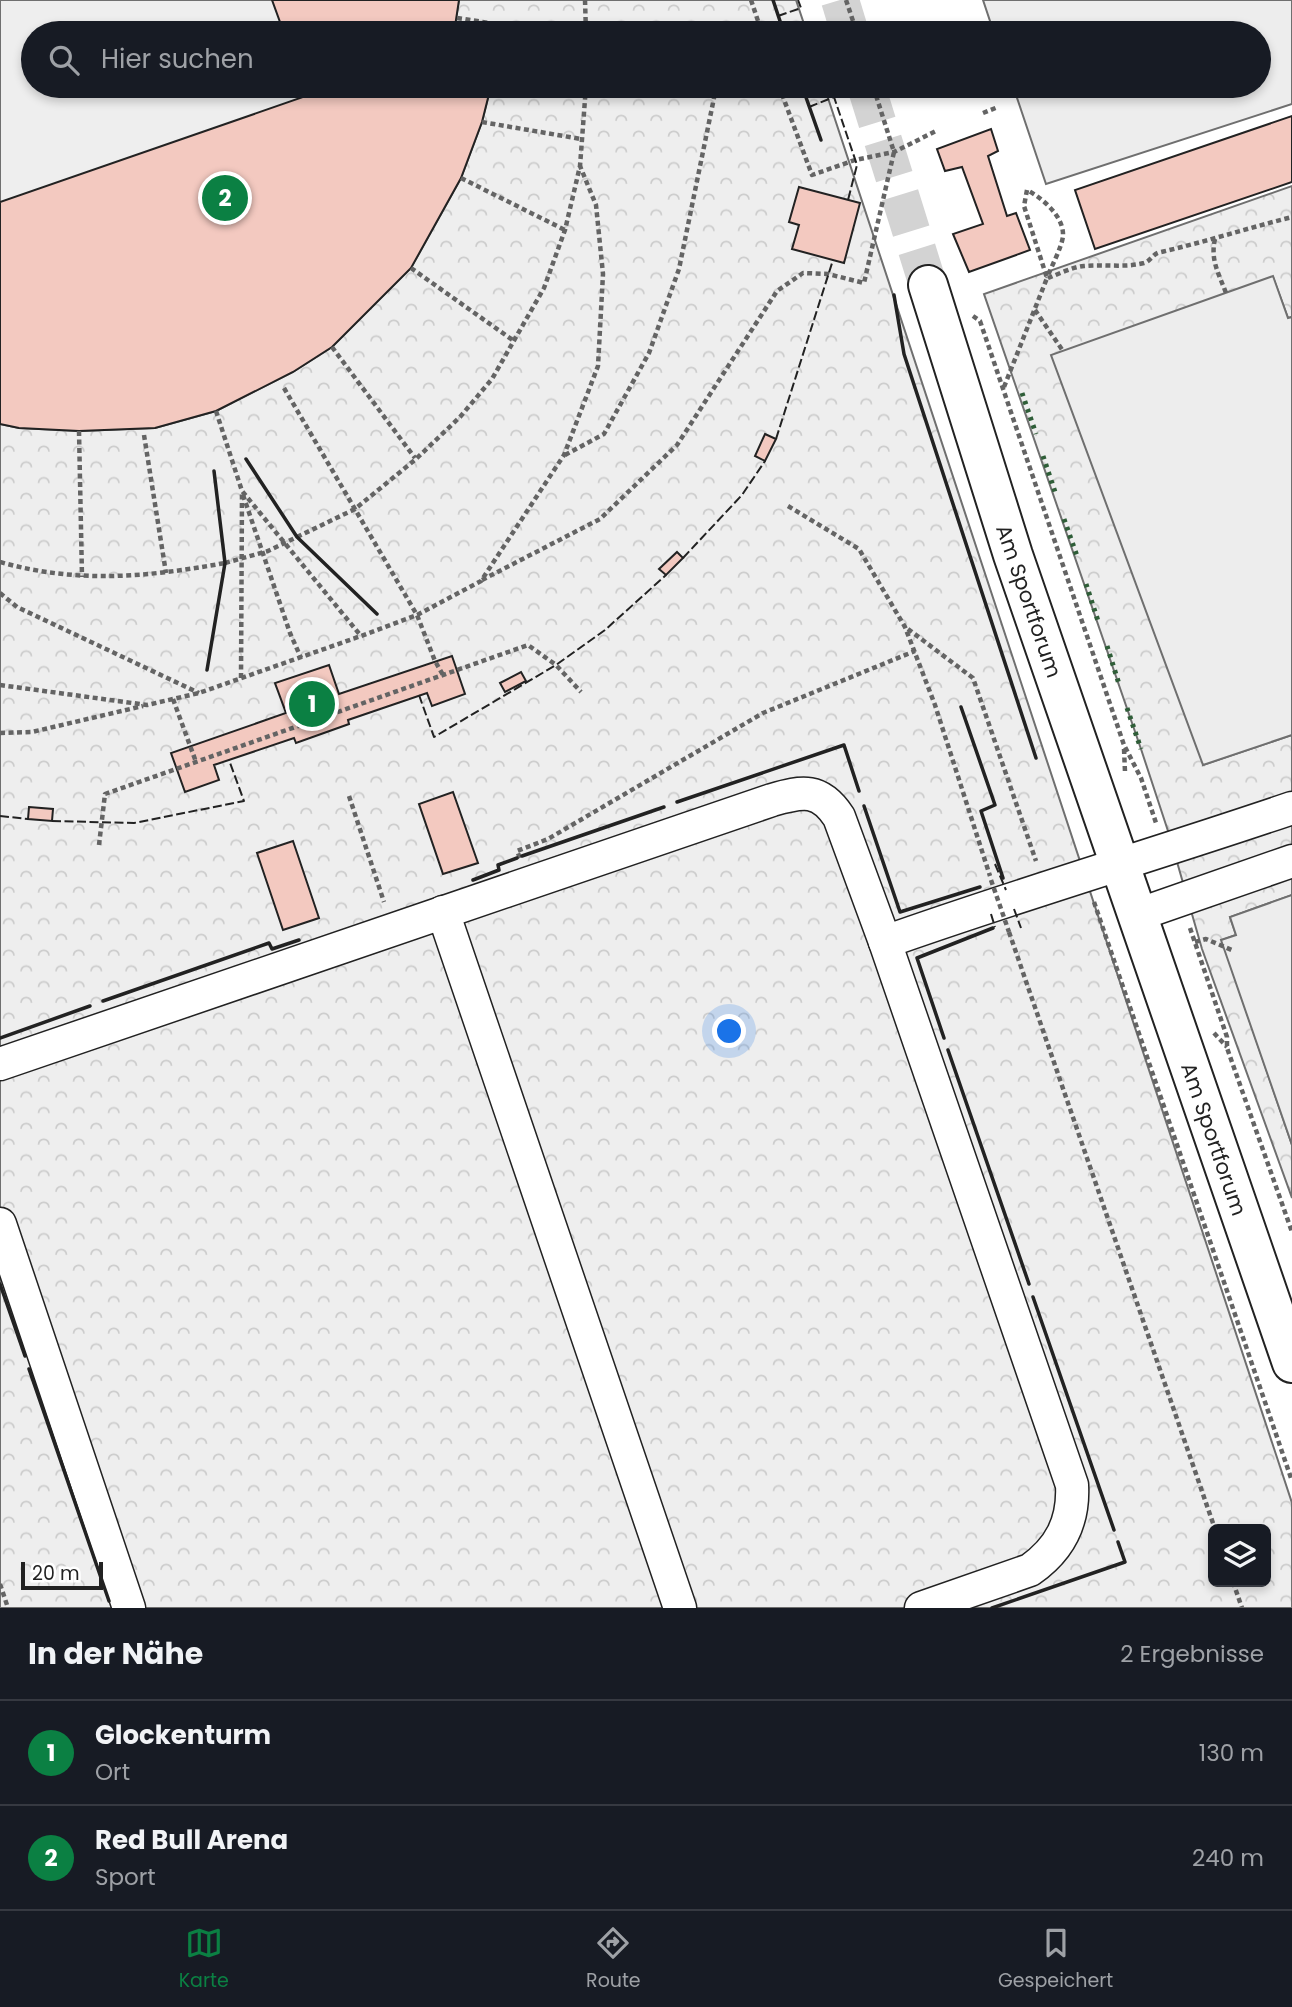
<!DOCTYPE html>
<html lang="de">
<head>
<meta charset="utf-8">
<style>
  :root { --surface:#171b24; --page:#20242c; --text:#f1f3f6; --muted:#9ea1a6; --line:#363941; --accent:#0b8043 }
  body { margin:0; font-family:Poppins,sans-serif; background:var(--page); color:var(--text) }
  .controls { position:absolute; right:21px; bottom:21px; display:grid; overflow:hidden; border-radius:10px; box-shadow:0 4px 10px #0003 }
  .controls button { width:63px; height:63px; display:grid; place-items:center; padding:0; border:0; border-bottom:2px solid var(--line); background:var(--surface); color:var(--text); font:35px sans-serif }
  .scale { position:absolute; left:21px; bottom:18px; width:82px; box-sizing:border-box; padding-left:7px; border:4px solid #222; border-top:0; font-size:19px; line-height:24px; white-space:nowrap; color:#222; -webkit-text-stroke:5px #fff; paint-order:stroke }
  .you { position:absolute; left:730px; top:1032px; width:24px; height:24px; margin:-18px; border:5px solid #fff; border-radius:50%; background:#1a73e8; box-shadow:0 0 0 10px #1a73e833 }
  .badge { display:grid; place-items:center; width:46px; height:46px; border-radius:50%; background:var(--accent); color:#fff; font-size:23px; font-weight:700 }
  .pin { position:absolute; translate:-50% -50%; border:4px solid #fff; box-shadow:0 2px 7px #0006 }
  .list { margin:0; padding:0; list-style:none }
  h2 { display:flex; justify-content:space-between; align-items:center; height:91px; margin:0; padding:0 28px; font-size:30px }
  h2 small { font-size:23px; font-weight:400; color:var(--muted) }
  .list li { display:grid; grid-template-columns:46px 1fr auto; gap:21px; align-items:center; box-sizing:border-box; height:105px; padding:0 28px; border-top:2px solid var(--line) }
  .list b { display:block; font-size:26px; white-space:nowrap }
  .list p { margin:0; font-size:23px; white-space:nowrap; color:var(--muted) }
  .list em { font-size:23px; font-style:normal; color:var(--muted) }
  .icon { flex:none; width:38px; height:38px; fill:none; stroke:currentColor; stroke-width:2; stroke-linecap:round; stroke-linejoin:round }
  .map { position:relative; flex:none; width:1292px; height:1608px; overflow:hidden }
  .search { position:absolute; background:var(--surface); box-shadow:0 4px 10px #0003; left:21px; right:21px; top:21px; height:77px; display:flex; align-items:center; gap:18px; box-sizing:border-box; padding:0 24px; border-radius:38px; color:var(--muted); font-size:26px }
  .sheet { height:301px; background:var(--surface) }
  nav { display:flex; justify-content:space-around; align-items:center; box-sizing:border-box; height:98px; border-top:2px solid var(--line); background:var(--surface); font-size:19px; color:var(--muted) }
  nav a { display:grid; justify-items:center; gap:4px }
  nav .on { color:var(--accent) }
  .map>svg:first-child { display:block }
  .park { fill:url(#park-crowns); stroke:#6f6f6f; stroke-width:2; fill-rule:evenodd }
  .pitch { fill:#eee; stroke:#6f6f6f; stroke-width:2 }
  .parking { fill:#ededed; stroke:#6f6f6f; stroke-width:2 }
  .building { fill:#f3c9c0; stroke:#222; stroke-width:2 }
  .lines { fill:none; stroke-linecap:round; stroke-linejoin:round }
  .major-tunnel { stroke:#d3d3d3; stroke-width:38; stroke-dasharray:38 19; stroke-linecap:butt }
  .minor-casing { stroke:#222; stroke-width:35 }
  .major-casing { stroke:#222; stroke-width:42 }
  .path { stroke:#646464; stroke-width:4.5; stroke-dasharray:5 3.5; stroke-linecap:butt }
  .minor { stroke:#fff; stroke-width:32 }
  .major { stroke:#fff; stroke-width:38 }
  .path-bridge { stroke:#646464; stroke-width:4.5; stroke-dasharray:5 3.5; stroke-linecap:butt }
  .hedge { stroke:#2f5e38; stroke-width:5; stroke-dasharray:3.5 5; stroke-linecap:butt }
  .fence { stroke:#222; stroke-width:2; stroke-dasharray:9 3.5; stroke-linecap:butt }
  .wall { stroke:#222; stroke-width:3.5 }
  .labels { text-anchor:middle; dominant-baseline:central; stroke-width:5; stroke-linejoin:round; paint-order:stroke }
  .street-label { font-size:21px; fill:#222; stroke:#fff }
</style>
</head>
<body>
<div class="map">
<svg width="1292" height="1608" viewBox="0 0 1292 1608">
  <defs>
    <pattern id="park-crowns" width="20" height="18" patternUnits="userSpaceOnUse" patternTransform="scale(1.75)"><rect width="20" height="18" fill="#eee"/><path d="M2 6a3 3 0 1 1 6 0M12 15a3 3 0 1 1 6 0" fill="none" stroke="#ccc"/></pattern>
  </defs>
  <rect width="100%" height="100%" fill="#fff"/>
  <g class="park">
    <path d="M0 0H796L807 33H33V86H824L1292 1503V1608H0ZM1213 1529H1266V1582H1213Z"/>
    <polygon points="1292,186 1292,317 1288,318 1273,277 1203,765 1292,735 1292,895 1230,917 1236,935 1222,940 1292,1145 1292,1198 1202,949 1169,834 1141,749 984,294"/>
  </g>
  <polygon class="pitch" points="0,0 459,0 454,33 33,33 33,86 491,86 482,122 461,178 411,268 332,347 293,372 216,411 155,428 79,431 19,428 0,424"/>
  <g class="parking">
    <polygon points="983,0 1292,0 1292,104 1046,184 1013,86 1259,86 1259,33 994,33"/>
    <polygon points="1273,276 1288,318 1292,317 1292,735 1203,765 1051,355"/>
    <polygon points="1292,895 1292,1145 1221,940 1236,935 1230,917"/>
  </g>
  <g class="building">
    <polygon points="272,0 459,0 454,33 284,33"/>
    <polygon points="302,86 491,86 482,122 461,178 411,268 332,347 293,372 216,411 155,428 79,431 19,428 0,424 0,202 306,96"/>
    <polygon points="1292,116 1292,182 1095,249 1075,190"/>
    <polygon points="991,129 998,151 988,156 1007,216 1016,213 1030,250 969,272 953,234 983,224 962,167 945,171 937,149"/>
    <polygon points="799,187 860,203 844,263 792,249 799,225 789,222"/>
    <polygon points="765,434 776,439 765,461 755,456"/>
    <polygon points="677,552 683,558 666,575 659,569"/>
    <polygon points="452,656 465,694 432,706 427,693 348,720 349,724 296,743 294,738 214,765 219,780 185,792 171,753 286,713 275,683 329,665 339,694"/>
    <polygon points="521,672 526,681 505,692 500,683"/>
    <polygon points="453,792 478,863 443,874 419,804"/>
    <polygon points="29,807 53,809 52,821 28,819"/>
    <polygon points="293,841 319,918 283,930 257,853"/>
  </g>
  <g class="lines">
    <g class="major-tunnel">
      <polyline points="840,0 850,33"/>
      <polyline points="866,86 928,285"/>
    </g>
    <defs>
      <g id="minor">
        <polyline points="443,912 680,1608"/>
        <polyline points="1137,915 1292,861"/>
        <path d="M885 942C1020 894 1157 854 1292 808"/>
        <path d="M0 1064 772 800C803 791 820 788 839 817L885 942 1072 1485C1074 1522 1060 1549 1030 1570L921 1608"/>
        <polyline points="0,1224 129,1608"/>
      </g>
      <polyline id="major" points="928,285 1013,555 1292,1363"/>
    </defs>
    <use href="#minor" class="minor-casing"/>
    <use href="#major" class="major-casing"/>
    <g class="path">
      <polyline points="585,0 586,33"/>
      <polyline points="751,0 762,33"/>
      <polyline points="846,0 857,33"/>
      <polyline points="457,18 555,33"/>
      <polyline points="779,86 812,175 855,160 894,152 936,131"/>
      <polyline points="586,87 715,93 735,86"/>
      <polyline points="983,113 998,107"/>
      <polyline points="482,122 581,139"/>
      <polyline points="461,178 565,230"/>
      <path d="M1215 239C1210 260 1219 274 1226 293"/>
      <polyline points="411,268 514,341"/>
      <path d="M1048 278C1059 274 1072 267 1084 266 1104 264 1124 268 1144 263 1151 261 1153 253 1161 252 1205 242 1248 228 1292 217"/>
      <polyline points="1035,310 1063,351"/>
      <polyline points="973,316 980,321 1124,745 1141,778 1156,823"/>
      <polyline points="332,347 415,458"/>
      <path d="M1004 387 1047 278 1024 206 1027 190C1042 198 1064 216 1063 236 1062 247 1051 267 1047 278"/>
      <polyline points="284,388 417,615 435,661 443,675"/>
      <polyline points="216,411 242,491 361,636"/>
      <polyline points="79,431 82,577"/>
      <polyline points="144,435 166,573"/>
      <polyline points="565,455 604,434 649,353 679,269 715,93"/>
      <polyline points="243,495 290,633 301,658"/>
      <polyline points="788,506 859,549 905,627 935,705 990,876"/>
      <polyline points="297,537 355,509 416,459 460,417 492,379 544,288 565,230 580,166 586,86"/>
      <path d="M0 562C78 584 147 577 225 563"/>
      <polyline points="482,580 600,519 677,445 777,291 803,273 828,274 864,283 894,152 873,86"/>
      <polyline points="0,593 17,607 199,693"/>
      <polyline points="908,629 973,678 1036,861"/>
      <polyline points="241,678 242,492"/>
      <polyline points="0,685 147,705 199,693 361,636 417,615 481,581 564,455 598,366 603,274 596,205 580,166"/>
      <polyline points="173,699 196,762"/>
      <polyline points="0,733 32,732 143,706"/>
      <polyline points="1124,749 1125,772"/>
      <polyline points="349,796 384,902"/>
      <polyline points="99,845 105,794 528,645 556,665 581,692"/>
      <polyline points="520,858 517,851 548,839 763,713 915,651"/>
      <polyline points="1094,902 1292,1481"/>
      <polyline points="1190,928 1227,1037 1227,1048 1292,1232"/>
      <polyline points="1009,932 1215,1529"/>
      <polyline points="1195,942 1206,939 1234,951"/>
      <polyline points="1214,1033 1227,1047"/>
      <polyline points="1233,1582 1242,1608"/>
      <polyline points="0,1584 8,1608"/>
    </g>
    <use href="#minor" class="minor"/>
    <use href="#major" class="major"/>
    <g class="path-bridge">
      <polyline points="225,563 268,551 297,537"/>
      <polyline points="991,880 1009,932"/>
    </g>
    <g class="hedge">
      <polyline points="1022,393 1036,434"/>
      <polyline points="1043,456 1056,495"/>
      <polyline points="1064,519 1078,559"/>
      <polyline points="1086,584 1098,621"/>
      <polyline points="1107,646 1119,684"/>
      <polyline points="1127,708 1141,749"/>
    </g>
    <g class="fence">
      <polyline points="778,16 801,8 798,0"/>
      <polyline points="809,107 834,97 857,165 848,200"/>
      <polyline points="776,439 833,260"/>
      <polyline points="683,558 742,495 765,461"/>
      <polyline points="419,695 434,737 556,665 605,630 666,575"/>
      <polyline points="0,816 28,819"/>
      <polyline points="52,821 134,823 244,801 229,760"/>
      <polyline points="995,864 1006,890"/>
      <polyline points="1014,909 1021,928"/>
      <polyline points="991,914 995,927"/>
    </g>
    <g class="wall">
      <polyline points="773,0 784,33"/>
      <polyline points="802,86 821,140"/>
      <polyline points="894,295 904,354 1036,758"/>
      <polyline points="246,459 297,537 377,614"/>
      <polyline points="207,670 225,563 214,471"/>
      <polyline points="961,707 995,805 981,811 1003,878"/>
      <polyline points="677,802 844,745 859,791"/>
      <polyline points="864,806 900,912 980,887"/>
      <polyline points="522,856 664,807"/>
      <polyline points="473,880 499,870 498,865 517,858"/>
      <polyline points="103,1001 269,943 272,949 299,940"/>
      <polyline points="0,1038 90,1006"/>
      <polyline points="944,1038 917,958 993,928"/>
      <polyline points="948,1050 1029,1284"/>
      <polyline points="0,1284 25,1356"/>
      <polyline points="1033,1297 1114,1530"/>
      <polyline points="29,1369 109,1601"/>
      <polyline points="992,1608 1125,1562 1118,1542"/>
    </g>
  </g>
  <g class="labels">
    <g class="street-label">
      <text transform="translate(1029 601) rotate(71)">Am Sportforum</text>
      <text transform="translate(1214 1139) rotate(71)">Am Sportforum</text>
    </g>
  </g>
</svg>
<div class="controls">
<button><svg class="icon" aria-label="layers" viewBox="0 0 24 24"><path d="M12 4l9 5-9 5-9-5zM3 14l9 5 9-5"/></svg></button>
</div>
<div class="scale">20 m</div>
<div class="you"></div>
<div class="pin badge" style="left:312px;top:704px">1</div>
<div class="pin badge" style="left:225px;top:198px">2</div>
<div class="search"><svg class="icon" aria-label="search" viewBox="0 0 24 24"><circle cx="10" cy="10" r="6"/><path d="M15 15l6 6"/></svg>Hier suchen</div>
</div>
<section class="sheet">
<h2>In der Nähe<small>2 Ergebnisse</small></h2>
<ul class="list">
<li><span class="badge">1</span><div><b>Glockenturm</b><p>Ort</p></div><em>130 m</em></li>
<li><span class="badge">2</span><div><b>Red Bull Arena</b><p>Sport</p></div><em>240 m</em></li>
</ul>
</section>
<nav>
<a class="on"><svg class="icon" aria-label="map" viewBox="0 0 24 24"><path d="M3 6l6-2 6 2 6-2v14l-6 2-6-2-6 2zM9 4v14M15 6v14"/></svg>Karte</a>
<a><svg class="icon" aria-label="directions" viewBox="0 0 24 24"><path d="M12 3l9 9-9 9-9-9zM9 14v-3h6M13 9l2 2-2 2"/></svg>Route</a>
<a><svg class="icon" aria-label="saved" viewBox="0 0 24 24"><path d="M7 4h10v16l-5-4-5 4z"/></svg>Gespeichert</a>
</nav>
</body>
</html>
